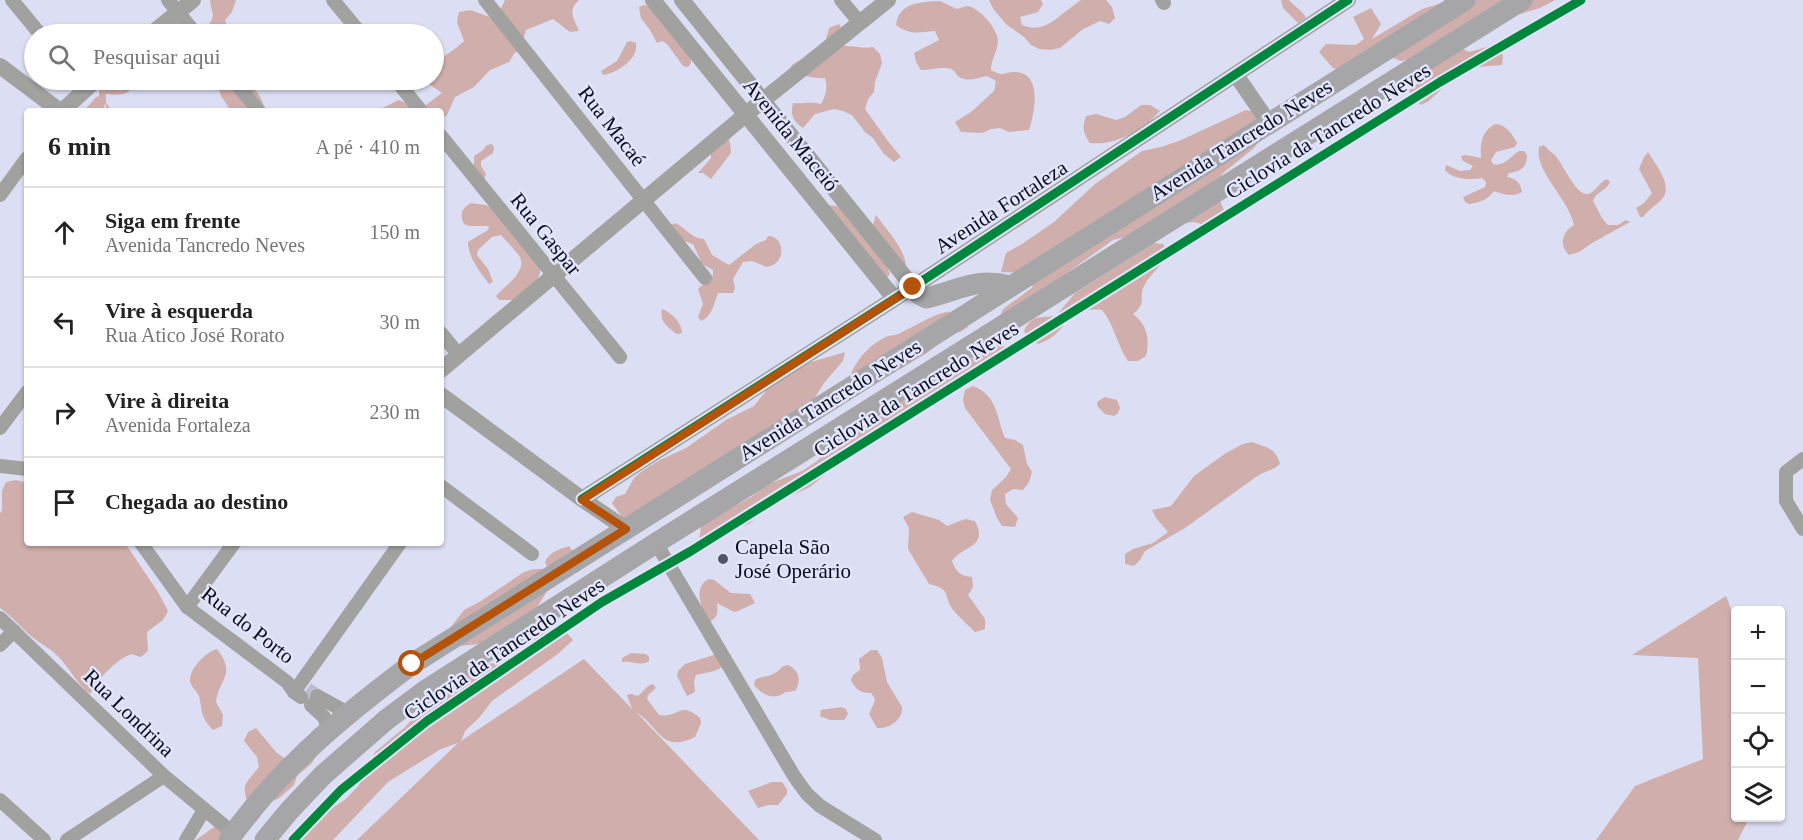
<!DOCTYPE html>
<html lang="pt">
<head>
<meta charset="utf-8">
<style>
  :root { --surface:#fff; --page:#f2f2f2; --text:#222; --muted:#767676; --line:#e0e0e0 }
  body { margin:0; font-family:Georgia,serif; background:var(--page); color:var(--text) }
  .controls { position:absolute; right:18px; bottom:18px; display:grid; overflow:hidden; border-radius:6px; box-shadow:0 2px 4px #0004 }
  .controls button { width:54px; height:54px; display:grid; place-items:center; padding:0; border:0; border-bottom:2px solid var(--line); background:var(--surface); color:var(--text); font:30px sans-serif }
  .stop { position:absolute; width:18px; height:18px; margin:-14px; border:4px solid #b45309; border-radius:50%; background:#fff }
  .stop.end { background:#b45309; border-color:#fff; box-shadow:0 2px 6px #0008 }
  .list { margin:0; padding:0; list-style:none }
  h2 { display:flex; justify-content:space-between; align-items:center; height:78px; margin:0; padding:0 24px; font-size:26px }
  h2 small { font-size:20px; font-weight:400; color:var(--muted) }
  .list li { display:grid; grid-template-columns:39px 1fr auto; gap:18px; align-items:center; box-sizing:border-box; height:90px; padding:0 24px; border-top:2px solid var(--line) }
  .list b { display:block; font-size:22px; white-space:nowrap }
  .list p { margin:0; font-size:20px; white-space:nowrap; color:var(--muted) }
  .list em { font-size:20px; font-style:normal; color:var(--muted) }
  .icon { flex:none; width:33px; height:33px; fill:none; stroke:currentColor; stroke-width:2; stroke-linecap:round; stroke-linejoin:round }
  .map { position:relative; flex:none; width:1803px; height:840px; overflow:hidden }
  .search { position:absolute; background:var(--surface); box-shadow:0 2px 4px #0004; left:24px; top:24px; width:420px; height:66px; display:flex; align-items:center; gap:15px; box-sizing:border-box; padding:0 21px; border-radius:33px; color:var(--muted); font-size:22px }
  .panel { position:absolute; background:var(--surface); box-shadow:0 2px 4px #0004; left:24px; top:108px; width:420px; height:438px; border-radius:6px }
  .map>svg:first-child { display:block }
  .forest { fill:#d0aeab }
  .lines { fill:none; stroke-linecap:round; stroke-linejoin:round }
  .minor-tunnel { stroke:#bcbed4; stroke-width:14; stroke-dasharray:14 7; stroke-linecap:butt }
  .minor { stroke:#a1a2a0; stroke-width:14 }
  .tertiary { stroke:#a1a2a0; stroke-width:16 }
  .primary { stroke:#a6a6a9; stroke-width:21 }
  .cycleway-casing { stroke:#e2e5fa; stroke-width:13 }
  .cycleway { stroke:#00873e; stroke-width:9 }
  .route { stroke:#b45309; stroke-width:8 }
  .poi-dot { fill:#545568; stroke:#e2e5fa; stroke-width:2 }
  .labels { text-anchor:middle; dominant-baseline:central; stroke-width:5; stroke-linejoin:round; paint-order:stroke }
  .street-label { font-size:21px; fill:#0a0b1c; stroke:#e2e5fa }
  .poi-label { font-size:21px; fill:#0a0b1c; stroke:#e2e5fa; text-anchor:start }
</style>
</head>
<body>
<div class="map">
<svg width="1803" height="840" viewBox="0 0 1803 840">
  <rect width="100%" height="100%" fill="#dcdef4"/>
  <g class="forest">
    <path d="M210 0H236L232 12 225 20 228 29 227 34H153L180 18 197 26 206 29C218 13 211 15 210 0Z"/>
    <path d="M505 0H579C567 11 574 18 579 31L570 32 553 19 526 30 521 48 514 54 509 62 490 70 474 87 455 97 447 115 441 119V111H427L426 105 442 93 426 82 415 80H434V63C444 56 455 50 464 41L457 22 459 12 470 10 496 19Z"/>
    <path d="M989 0H1041L1043 4 1038 12 1020 17 1022 25C1045 34 1055 18 1073 6 1073 6 1080 1 1081 0 1087 0 1099 0 1106 0L1112 7 1115 18 1109 24 1100 21 1083 29 1060 48 1050 50 1039 49 1031 45 1024 37 1007 25 994 10Z"/>
    <path d="M1281 0H1289C1294 6 1303 11 1306 18L1298 23 1283 8Z"/>
    <polygon points="1445,0 1555,0 1540,8 1497,21 1410,60 1401,61 1391,57 1343,71 1333,68 1319,52 1326,44 1356,45 1364,39 1353,17 1371,8 1381,24 1372,39 1422,9 1442,3"/>
    <path d="M940 1 957 9C958 9 965 6 967 6 979 7 998 29 998 41 998 50 991 59 991 70 1004 78 1004 71 1017 72 1043 75 1034 114 1029 130L1009 132 1000 128 991 129 982 133 961 132 955 122 971 112 994 91 996 81 987 76C977 78 967 83 958 76 955 73 955 71 951 69 944 66 929 70 921 70L916 62 914 53 939 40 935 31C919 32 911 36 896 25 899 2 921 2 940 1Z"/>
    <polygon points="644,5 653,7 691,58 691,63 688,67 683,66 667,44 662,41 657,43 650,30 641,18 639,7"/>
    <path d="M839 24 844 32 839 40 845 46C855 46 864 49 873 47L880 54 882 63 875 82 874 92 868 99 865 109 887 140 901 157 894 162 884 154 873 138 865 132 852 115 843 111 834 109 815 114 803 128C793 121 790 115 793 103 803 104 811 101 821 104 826 95 828 88 825 78 813 79 800 74 787 72L793 64 824 47 829 28Z"/>
    <path d="M631 41 636 43C639 59 617 73 603 75L601 71 617 61 627 42Z"/>
    <polygon points="1487,47 1497,49 1503,55 1502,65 1463,68 1455,73 1450,81 1429,101 1421,105 1413,99 1409,90 1427,77 1428,68 1461,48 1469,52"/>
    <path d="M89 80H138C130 95 122 96 106 94V102L111 111H106V103L102 111H84L95 98 99 96V86Z"/>
    <path d="M216 80C223 80 230 79 237 80 251 82 264 96 264 111H231L221 96Z"/>
    <polygon points="398,100 407,103 414,111 375,111 389,105"/>
    <path d="M1141 105H1150L1160 111C1143 130 1116 146 1090 143 1083 133 1082 127 1086 116L1096 114 1116 120 1125 117Z"/>
    <polygon points="1246,110 1261,113 1266,132 1254,148 1222,174 1216,192 1224,210 1212,227 1194,222 1176,224 1113,240 1067,273 1045,292 996,326 1003,309 1033,287 1021,273 1001,272 1006,253 1022,244 1054,222 1095,184 1142,151 1161,147 1179,141"/>
    <path d="M1495 124C1506 124 1513 135 1517 143L1515 147 1496 152 1491 160 1493 164C1504 167 1511 156 1519 151H1524L1527 155C1527 167 1521 172 1509 173L1507 177C1515 178 1521 183 1522 192 1516 197 1502 195 1494 191 1488 200 1480 202 1469 204L1465 202 1463 197 1485 187 1486 182 1482 178C1470 180 1453 180 1445 170L1446 165 1460 171 1470 170 1473 166 1463 161 1461 156 1466 155 1481 158C1480 144 1481 132 1495 124Z"/>
    <path d="M729 135C729 141 731 147 731 153L711 179 703 173H698L711 158 710 152Z"/>
    <polygon points="492,144 494,148 493,153 481,161 481,166 486,174 484,179 474,167 474,156 483,150 487,145"/>
    <path d="M1544 145C1547 149 1551 152 1555 155 1562 163 1577 197 1588 194 1596 192 1599 182 1607 179L1610 182C1606 192 1596 191 1593 201 1598 209 1601 219 1608 225H1618L1626 220 1630 222 1592 243 1579 252 1569 255C1559 245 1562 232 1574 225 1569 199 1534 171 1539 147Z"/>
    <path d="M1648 152C1655 164 1675 187 1661 200 1655 206 1648 210 1643 217H1640L1636 208 1644 203 1652 193 1639 169 1644 157Z"/>
    <path d="M471 203 486 205 494 210 541 267C540 281 529 290 520 300H499L496 296C504 286 527 273 520 257 518 253 505 240 501 235L492 237 478 250 477 255 488 269 493 282 489 284C481 273 468 258 468 242L488 230 489 226H469L464 224C459 214 462 208 471 203Z"/>
    <path d="M828 205 837 206 873 225 876 215C887 231 908 251 906 271L886 265 890 274 883 281Z"/>
    <path d="M675 223C686 228 692 239 704 239L712 255 729 265 756 244 766 240 768 236C781 235 786 254 776 263 774 265 769 266 767 267L752 261 743 262 733 279 735 288 733 293H718C714 303 712 317 701 321L698 317 703 304 698 289 713 275V270L704 265 701 262 693 244 684 241 671 225Z"/>
    <path d="M1154 243 1163 244 1169 252C1163 266 1149 274 1143 288 1139 299 1147 303 1133 314 1147 325 1150 338 1146 356L1138 361H1128C1117 345 1114 324 1102 310 1060 306 1070 335 1038 344L1029 339 1024 331C1032 314 1040 318 1056 316L1075 293Z"/>
    <path d="M662 309C671 312 682 323 682 333L677 334C668 327 659 322 662 309Z"/>
    <path d="M946 312C957 313 962 316 968 327L960 332 951 334 927 353 900 369 862 378 851 373C859 357 871 343 888 336 893 335 898 335 902 332 917 325 930 316 946 312Z"/>
    <polygon points="991,341 1008,348 997,363 983,374 965,381 917,413 898,419 851,453 810,487 793,495 775,498 749,524 730,530 698,547 701,527 714,513 733,507 751,497 766,485 802,471 817,461 830,447 845,436 879,418 908,392"/>
    <polygon points="845,352 843,361 824,383 814,399 624,520 612,503 616,497 625,494 634,478 642,471 660,460 686,448 726,420 754,406 773,382 798,366"/>
    <path d="M973 386C998 396 996 416 1005 438L1015 440 1023 445 1027 464 1032 472 1029 482 1023 490 1013 489 1005 494 1006 504 1018 518 1015 527 1002 526 997 518 990 500 992 490 1006 477 1011 469 965 408 963 400 965 390Z"/>
    <polygon points="1105,397 1117,400 1120,408 1118,413 1114,416 1105,414 1098,407 1097,402"/>
    <path d="M1252 442C1267 448 1275 447 1280 464 1273 471 1264 471 1256 477L1185 528 1145 551 1140 560 1134 566 1125 564V554L1133 549 1153 543 1168 532 1156 518 1152 510 1171 506 1194 476 1226 453 1243 444Z"/>
    <path d="M16 480 27 483V543H125L158 592 168 611 163 620 147 632 148 651 141 657 131 654C113 662 100 677 90 694 77 684 70 669 59 657 51 649 41 644 32 637 21 628 12 616 0 608V513L2 511V491L6 482Z"/>
    <path d="M912 512 939 520 947 526 965 519 975 521C989 548 963 545 952 561 956 572 960 576 972 577L973 587 968 595 985 619V629L975 632C968 625 960 618 954 611 942 596 953 589 929 584L908 549 909 528 903 517Z"/>
    <path d="M569 546 575 554 548 569 545 562C549 552 560 549 569 546Z"/>
    <polygon points="534,569 544,569 548,583 546,593 536,609 479,644 459,646 447,632 464,610 481,601 524,572"/>
    <path d="M709 579 714 580 731 593 750 594 755 603 738 611 734 612 717 603C718 612 718 619 708 622 702 609 692 587 709 579Z"/>
    <polygon points="1726,596 1736,622 1736,818 1749,818 1738,840 1596,840 1635,786 1703,759 1698,658 1632,655"/>
    <path d="M560 625 573 640 559 653 492 701 479 718 465 731 461 741 584 659 632 709 627 695 631 694 638 696 648 686 653 684 656 688 649 694 647 699 659 715C679 719 679 700 700 718L701 723 695 737C661 754 659 726 636 712L759 840H357L458 743 441 749 388 782 333 840H291L297 829 313 817 331 809 346 799 359 785 375 752 405 727 444 684 476 665 495 663 514 657 543 632Z"/>
    <path d="M217 649C237 675 219 678 216 702L223 715 222 726 213 730C200 716 203 713 199 696 197 690 190 687 190 680 190 668 206 652 217 649Z"/>
    <path d="M871 650H877L882 658 887 682 902 707C903 720 889 729 877 728L869 714 875 701 874 697 871 693C860 693 856 690 851 680L853 675 860 670 859 659Z"/>
    <path d="M631 653 646 654 649 657V661C640 667 632 660 622 662V658Z"/>
    <polygon points="717,654 723,667 714,671 696,675 694,682 695,692 687,696 677,676 678,671 685,664"/>
    <path d="M788 665C799 670 802 681 795 691L785 692C775 701 762 695 754 685L755 680C761 676 769 677 775 673 781 670 780 666 788 665Z"/>
    <polygon points="841,707 846,709 848,714 844,720 830,720 820,716 821,710"/>
    <path d="M330 722 323 747 311 764 297 776 294 785 278 799 269 802 249 805C240 784 246 784 259 767L257 757 244 741 248 732 256 728 276 752 284 758C290 754 296 751 301 746 313 733 309 728 330 722Z"/>
    <polygon points="772,782 782,782 787,789 787,794 778,805 768,805 758,808 748,791"/>
    <polygon points="218,824 227,840 196,840"/>
  </g>
  <g class="lines">
    <polyline class="minor-tunnel" points="307,689 317,696"/>
    <g class="minor">
      <polyline points="12,0 40,34"/>
      <polyline points="168,0 196,34"/>
      <polyline points="333,0 361,34"/>
      <polyline points="485,0 705,278"/>
      <polyline points="841,0 860,23"/>
      <polyline points="1162,0 1164,3"/>
      <polyline points="77,80 84,89"/>
      <polyline points="233,80 259,111"/>
      <polyline points="396,80 421,111"/>
      <polyline points="441,136 620,357"/>
      <polyline points="0,195 27,158"/>
      <polyline points="441,333 458,354"/>
      <polyline points="0,428 27,392"/>
      <polyline points="1803,459 1786,472 1786,501 1803,529"/>
      <polyline points="0,466 27,469"/>
      <polyline points="441,486 532,554"/>
      <polyline points="141,543 187,607 287,682 294,692 301,697"/>
      <polyline points="656,543 794,776 807,794 820,806 875,840"/>
      <polyline points="187,607 234,543"/>
      <polyline points="0,618 164,776 233,833"/>
      <polyline points="0,645 14,631"/>
      <polyline points="294,692 400,543"/>
      <polyline points="317,696 348,713"/>
      <polyline points="311,705 324,717 329,730"/>
      <polyline points="0,800 44,840"/>
      <polyline points="67,840 164,776"/>
      <polyline points="186,840 204,810"/>
    </g>
    <g class="tertiary">
      <polyline points="653,0 894,298"/>
      <polyline points="682,0 913,287"/>
      <polyline points="151,34 193,0"/>
      <polyline points="0,66 60,111"/>
      <polyline points="1236,75 1269,123"/>
      <polyline points="62,111 96,80"/>
      <polyline points="441,370 762,101 888,0"/>
      <polyline points="441,395 582,499 626,529"/>
      <polyline points="582,499 913,287 1348,0"/>
    </g>
    <g class="primary">
      <path d="M913 287 919 294 926 298C959 291 974 277 1010 286"/>
      <path d="M229 840C236 828 246 818 254 807 300 751 355 707 412 664L1465 0"/>
      <polyline points="265,840 289,811 323,775 386,720 426,690 656,543 1522,0"/>
    </g>
    <defs>
      <g id="cycleway">
        <polyline points="582,499 913,287 1348,0"/>
        <polyline points="293,840 341,790 427,721 602,602 691,551 1440,82 1581,0"/>
      </g>
    </defs>
    <use href="#cycleway" class="cycleway-casing"/>
    <use href="#cycleway" class="cycleway"/>
  </g>
  <g class="lines">
    <polyline class="route" points="412,664 626,529 582,500 913,287"/>
  </g>
  <circle class="poi-dot" cx="723" cy="559" r="6"/>
  <g class="labels">
    <g class="street-label">
      <text transform="translate(612 126) rotate(52)">Rua Macaé</text>
      <text transform="translate(1328 131) rotate(-32)">Ciclovia da Tancredo Neves</text>
      <text transform="translate(791 135) rotate(51)">Avenida Maceió</text>
      <text transform="translate(1241 140) rotate(-32)">Avenida Tancredo Neves</text>
      <text transform="translate(1001 207) rotate(-33)">Avenida Fortaleza</text>
      <text transform="translate(546 234) rotate(51)">Rua Gaspar</text>
      <text transform="translate(916 389) rotate(-32)">Ciclovia da Tancredo Neves</text>
      <text transform="translate(830 400) rotate(-32)">Avenida Tancredo Neves</text>
      <text transform="translate(248 625) rotate(38)">Rua do Porto</text>
      <text transform="translate(504 649) rotate(-34)">Ciclovia da Tancredo Neves</text>
      <text transform="translate(129 713) rotate(44)">Rua Londrina</text>
    </g>
    <g class="poi-label">
      <text x="735" y="547">Capela São<tspan x="735" dy="24">José Operário</tspan></text>
    </g>
  </g>
</svg>
<div class="controls">
<button>+</button>
<button>−</button>
<button><svg class="icon" aria-label="locate" viewBox="0 0 24 24"><circle cx="12" cy="12" r="6"/><path d="M12 2v4M12 18v4M2 12h4M18 12h4"/></svg></button>
<button><svg class="icon" aria-label="layers" viewBox="0 0 24 24"><path d="M12 4l9 5-9 5-9-5zM3 14l9 5 9-5"/></svg></button>
</div>
<div class="stop" style="left:412px;top:664px"></div>
<div class="stop end" style="left:913px;top:287px"></div>
<div class="search"><svg class="icon" aria-label="search" viewBox="0 0 24 24"><circle cx="10" cy="10" r="6"/><path d="M15 15l6 6"/></svg>Pesquisar aqui</div>
<section class="panel">
<h2>6 min<small>A pé · 410 m</small></h2>
<ul class="list">
<li><svg class="icon" aria-label="ahead" viewBox="0 0 24 24"><path d="M12 20V5M6 11l6-6 6 6"/></svg><div><b>Siga em frente</b><p>Avenida Tancredo Neves</p></div><em>150 m</em></li>
<li><svg class="icon" aria-label="left" viewBox="0 0 24 24"><path d="M17 20v-9H6M10 6l-5 5 5 5"/></svg><div><b>Vire à esquerda</b><p>Rua Atico José Rorato</p></div><em>30 m</em></li>
<li><svg class="icon" aria-label="right" viewBox="0 0 24 24"><path d="M7 20v-9h11M14 6l5 5-5 5"/></svg><div><b>Vire à direita</b><p>Avenida Fortaleza</p></div><em>230 m</em></li>
<li><svg class="icon" aria-label="arrive" viewBox="0 0 24 24"><path d="M6 21V4h12l-3 4 3 4H6"/></svg><div><b>Chegada ao destino</b></div></li>
</ul>
</section>
</div>
</body>
</html>
